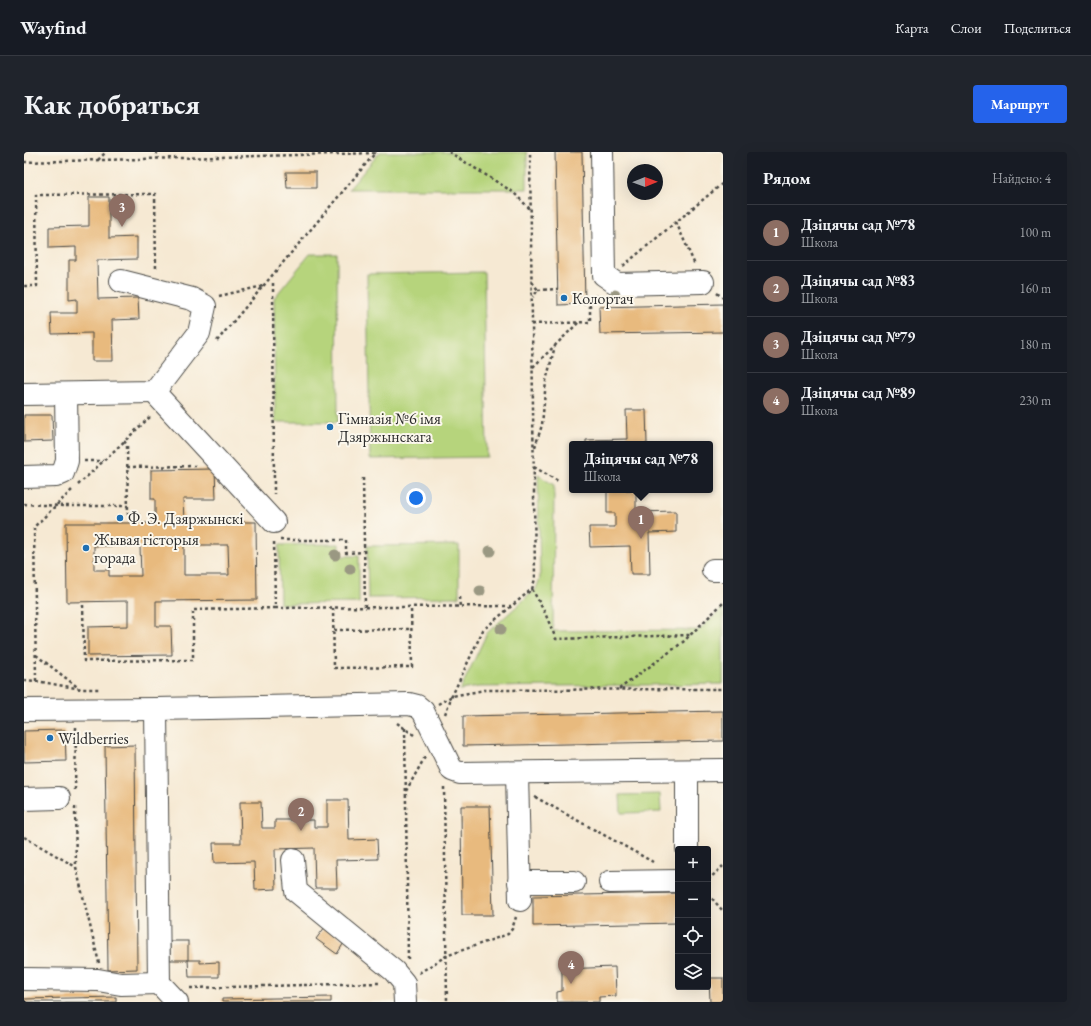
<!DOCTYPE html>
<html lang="ru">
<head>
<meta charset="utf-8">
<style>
  :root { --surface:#171b24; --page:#20242c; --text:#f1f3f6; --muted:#9ea1a6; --line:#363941; --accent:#2563eb }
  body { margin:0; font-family:"EB Garamond",serif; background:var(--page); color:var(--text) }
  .controls { position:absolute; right:12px; bottom:12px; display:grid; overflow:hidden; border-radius:4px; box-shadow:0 4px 16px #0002 }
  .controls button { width:36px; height:36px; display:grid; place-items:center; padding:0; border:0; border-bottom:1px solid var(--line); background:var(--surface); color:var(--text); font:20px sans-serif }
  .compass { position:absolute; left:603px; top:12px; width:36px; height:36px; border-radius:50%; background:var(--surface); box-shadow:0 4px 16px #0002; rotate:89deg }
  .you { position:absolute; left:392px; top:346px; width:14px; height:14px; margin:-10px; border:3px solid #fff; border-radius:50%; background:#1a73e8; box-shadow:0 0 0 6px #1a73e833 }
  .badge { display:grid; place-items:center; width:26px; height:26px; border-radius:50%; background:var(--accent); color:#fff; font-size:13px; font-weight:700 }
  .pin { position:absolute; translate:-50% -33px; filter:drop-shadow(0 1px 2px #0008) }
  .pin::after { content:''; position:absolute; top:21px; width:14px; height:12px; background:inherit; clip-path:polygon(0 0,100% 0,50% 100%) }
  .popup { position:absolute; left:545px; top:289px; width:144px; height:52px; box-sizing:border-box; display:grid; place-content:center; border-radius:4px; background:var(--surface); filter:drop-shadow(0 1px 3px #0005); font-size:13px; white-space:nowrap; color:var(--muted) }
  .popup b { font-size:15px; color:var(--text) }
  .popup::after { content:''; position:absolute; left:50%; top:100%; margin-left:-8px; border:8px solid transparent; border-top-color:var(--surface) }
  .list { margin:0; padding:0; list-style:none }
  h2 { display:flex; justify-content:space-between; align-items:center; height:52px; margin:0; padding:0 16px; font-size:17px }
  h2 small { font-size:13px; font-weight:400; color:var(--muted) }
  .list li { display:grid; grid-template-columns:26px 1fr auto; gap:12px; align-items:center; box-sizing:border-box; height:56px; padding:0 16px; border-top:1px solid var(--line) }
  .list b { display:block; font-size:15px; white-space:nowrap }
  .list p { margin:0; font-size:13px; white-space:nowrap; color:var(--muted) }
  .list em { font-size:13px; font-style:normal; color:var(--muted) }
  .icon { flex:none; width:22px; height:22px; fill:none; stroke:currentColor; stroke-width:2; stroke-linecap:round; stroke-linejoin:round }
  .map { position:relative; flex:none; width:699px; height:850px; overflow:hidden; border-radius:4px }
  header { display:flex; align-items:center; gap:24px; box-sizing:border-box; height:56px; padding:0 20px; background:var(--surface); border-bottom:1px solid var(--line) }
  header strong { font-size:19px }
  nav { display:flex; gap:22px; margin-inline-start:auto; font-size:14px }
  .intro { display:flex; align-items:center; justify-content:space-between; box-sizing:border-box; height:96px; padding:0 24px }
  h1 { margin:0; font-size:28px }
  .button { padding:10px 18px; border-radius:4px; background:var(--accent); color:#fff; font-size:14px; font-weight:700 }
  main { display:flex; gap:24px; padding:0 24px }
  aside { flex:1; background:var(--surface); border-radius:4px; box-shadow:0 4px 16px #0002 }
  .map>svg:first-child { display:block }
  .green { fill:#b6d47b; stroke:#708053 }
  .building { fill:#e8ba7e; fill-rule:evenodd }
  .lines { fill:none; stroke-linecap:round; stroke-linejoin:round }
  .minor-casing { stroke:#494844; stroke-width:24 }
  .path { stroke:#494844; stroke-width:2.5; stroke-dasharray:3 3; stroke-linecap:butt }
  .minor { stroke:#fff; stroke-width:22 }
  .tree { fill:#9a9882 }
  .poi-dot { fill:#1f6fb2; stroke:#fbf7ec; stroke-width:1.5 }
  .labels { text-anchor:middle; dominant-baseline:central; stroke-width:4; stroke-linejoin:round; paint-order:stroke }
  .poi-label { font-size:16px; fill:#2b2b2b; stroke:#fbf7ec; text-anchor:start }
</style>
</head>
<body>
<header>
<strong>Wayfind</strong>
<nav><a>Карта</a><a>Слои</a><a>Поделиться</a></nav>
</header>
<div class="intro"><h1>Как добраться</h1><a class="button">Маршрут</a></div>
<main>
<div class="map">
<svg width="699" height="850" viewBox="0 0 699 850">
  <rect width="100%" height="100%" fill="#fbf7ec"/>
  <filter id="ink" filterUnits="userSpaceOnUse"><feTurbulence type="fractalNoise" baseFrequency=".025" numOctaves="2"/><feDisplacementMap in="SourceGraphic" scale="8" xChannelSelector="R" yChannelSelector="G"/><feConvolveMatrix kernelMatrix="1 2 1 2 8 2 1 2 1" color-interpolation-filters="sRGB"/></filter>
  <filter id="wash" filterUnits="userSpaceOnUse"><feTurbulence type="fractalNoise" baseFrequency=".012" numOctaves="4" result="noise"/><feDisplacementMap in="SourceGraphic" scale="16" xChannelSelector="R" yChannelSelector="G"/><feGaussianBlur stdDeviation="0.9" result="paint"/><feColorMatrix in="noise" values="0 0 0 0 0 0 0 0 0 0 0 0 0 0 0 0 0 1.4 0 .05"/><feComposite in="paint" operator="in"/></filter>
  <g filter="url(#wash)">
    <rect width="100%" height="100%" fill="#f6e9d3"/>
    <g class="green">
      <polygon points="356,0 503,0 503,37 325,37"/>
      <polygon points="286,102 313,102 314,270 251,270 250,146"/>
      <polygon points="460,120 463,305 346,307 343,122"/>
      <polygon points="514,323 530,333 529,479 675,478 699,456 699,532 454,535 436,538 463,481 512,437 516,426"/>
      <polygon points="315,392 315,404 335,404 335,451 256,452 255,393"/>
      <polygon points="435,393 435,445 344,446 343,394"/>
      <polygon points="636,642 637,660 597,661 596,643"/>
    </g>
    <g id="blocks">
      <g class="building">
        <polygon points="531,0 558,0 561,152 534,153"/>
        <polygon points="262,20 292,20 292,36 263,36"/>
        <polygon points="65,45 85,45 85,86 113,85 113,107 73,108 74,147 114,146 115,167 88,168 89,209 68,209 68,181 28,182 27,161 53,161 53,147 45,148 45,108 52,108 52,95 25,96 25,75 65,74"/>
        <polygon points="699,152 699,180 576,182 575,155"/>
        <polygon points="602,258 622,258 623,292 562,292 562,288 603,287"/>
        <polygon points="0,263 28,263 29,289 0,290"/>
        <path d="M191 317 192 347H159L160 370H232L233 448 132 449V474H147L148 503 64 504V475L104 474V449L43 450 42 371H131V347H127V318ZM160 393H204L205 423H160ZM70 394H116L117 424H85V418H70Z"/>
        <polygon points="583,338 612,338 612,360 652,359 652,380 625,381 626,422 607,422 606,394 566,395 565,375 591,375 591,361 583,361"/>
        <polygon points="699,559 699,589 439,594 439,564"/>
        <polygon points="41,578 42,609 0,610 0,579"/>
        <polygon points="111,593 113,817 84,818 81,594"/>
        <polygon points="303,648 324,648 325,688 353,687 354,707 312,708 313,736 291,736 290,696 251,697 252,737 231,738 230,710 190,711 189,691 217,691 216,650 237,650 238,676 251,676 251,668 290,668 290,675 303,675"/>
        <polygon points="437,654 466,654 469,763 438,763"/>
        <polygon points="654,741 654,771 509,774 509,744"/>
        <polygon points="301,775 321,789 313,802 292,787"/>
        <rect x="146" y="789" width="18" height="19"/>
        <polygon points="164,808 176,808 176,811 195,810 195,825 165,825"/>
        <polygon points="591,815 592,844 575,845 575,850 533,850 533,840 538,839 538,817"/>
        <polygon points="685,826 699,826 699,850 686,850"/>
        <polygon points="92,845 92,850 0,850 0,847"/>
        <polygon points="307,845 307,850 198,850 198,847"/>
      </g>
    </g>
  </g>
  <g filter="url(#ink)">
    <use href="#blocks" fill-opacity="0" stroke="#494844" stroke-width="1"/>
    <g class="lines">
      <defs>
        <g id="minor">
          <polyline points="578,0 580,123 593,132 679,130"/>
          <polyline points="130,240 250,370"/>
          <polyline points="0,242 130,240 175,181 181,154 168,147 97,129"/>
          <polyline points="0,325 32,324 39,321 43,309 42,242"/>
          <polyline points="689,418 699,418"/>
          <polyline points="132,557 135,831 153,850"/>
          <polyline points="0,558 132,557 385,552 393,554 399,559 428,618 436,621 699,618"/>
          <polyline points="663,619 663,697"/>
          <polyline points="493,621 496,748"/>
          <polyline points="0,647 35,646"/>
          <polyline points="269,708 272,739 370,819 380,831 381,850"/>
          <polyline points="495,730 550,730"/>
          <polyline points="586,730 654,729"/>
          <polyline points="0,827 74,828 97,832 135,831"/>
        </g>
      </defs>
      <use href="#minor" class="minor-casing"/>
      <g class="path">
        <polyline points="132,0 135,6"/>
        <polyline points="425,0 489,40 507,58"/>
        <polyline points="74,8 82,0"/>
        <polyline points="0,10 351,1"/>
        <polyline points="652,70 671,113"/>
        <polyline points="599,114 699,31"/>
        <polyline points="508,130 514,138 509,145"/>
        <polyline points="249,131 250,342"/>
        <polyline points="0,134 13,134 12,43 131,42 132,119"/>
        <polyline points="514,138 534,137"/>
        <polyline points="693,141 699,146"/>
        <polyline points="195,144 239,134"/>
        <polyline points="508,172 566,170 566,153 574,141"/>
        <polyline points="193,189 352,0"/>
        <polyline points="509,215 555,170"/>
        <polyline points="100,289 103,293 104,363 116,363 116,371"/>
        <polyline points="511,295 518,273 522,229 531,194"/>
        <polyline points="60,309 79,309"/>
        <polyline points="103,315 173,314"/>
        <polyline points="510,315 534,329"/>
        <polyline points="339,326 341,455"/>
        <polyline points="54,333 127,264"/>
        <polyline points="0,352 39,354 104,354"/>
        <polyline points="256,388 322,388 322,401 340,400"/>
        <polyline points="508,437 521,461 532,487 666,483"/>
        <polyline points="435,445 436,455"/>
        <polyline points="59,453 60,509 169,508 169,458 251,456 250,387"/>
        <polyline points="251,456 487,454"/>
        <polyline points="309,456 310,516 388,515 387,455"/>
        <polyline points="310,478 387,477"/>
        <polyline points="12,503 56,537"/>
        <polyline points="0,528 12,529 57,537 77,537"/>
        <polyline points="12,529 10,375 50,336"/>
        <polyline points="595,537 659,490 699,451"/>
        <polyline points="414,552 428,544 461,538 699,537"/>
        <polyline points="421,562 428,544 459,478 508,437 511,427 506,0"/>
        <polyline points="373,571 390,583"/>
        <polyline points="381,576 384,808"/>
        <polyline points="420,635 423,850"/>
        <polyline points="51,638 52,575"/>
        <polyline points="382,639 401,605"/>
        <polyline points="511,645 629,710"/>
        <polyline points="51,655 52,715 75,811"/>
        <polyline points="0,685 52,715"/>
        <polyline points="684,728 699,714"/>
        <polyline points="684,742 699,759"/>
        <polyline points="395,821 422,804 484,782 488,777 492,765"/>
        <polyline points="166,836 356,831"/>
      </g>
      <use href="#minor" class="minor"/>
    </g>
    <g class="tree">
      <circle cx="591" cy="143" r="5.5"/>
      <circle cx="466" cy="399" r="5.5"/>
      <circle cx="311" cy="403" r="5.5"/>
      <circle cx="326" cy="417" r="5.5"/>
      <circle cx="456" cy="439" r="5.5"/>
      <circle cx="477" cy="477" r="5.5"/>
    </g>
  </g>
  <g class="poi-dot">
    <circle cx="540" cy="146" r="4"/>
    <circle cx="306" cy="275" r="4"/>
    <circle cx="96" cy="366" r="4"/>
    <circle cx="62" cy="396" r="4"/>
    <circle cx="26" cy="586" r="4"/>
  </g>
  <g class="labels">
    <g class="poi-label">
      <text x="548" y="146">Колортач</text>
      <text x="314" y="266">Гімназія №6 імя<tspan x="314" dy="18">Дзяржынскага</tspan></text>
      <text x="104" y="366">Ф. Э. Дзяржынскі</text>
      <text x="70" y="387">Жывая гісторыя<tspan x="70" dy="18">горада</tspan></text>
      <text x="34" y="586">Wildberries</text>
    </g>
  </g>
</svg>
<div class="controls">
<button>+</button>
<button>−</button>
<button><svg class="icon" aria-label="locate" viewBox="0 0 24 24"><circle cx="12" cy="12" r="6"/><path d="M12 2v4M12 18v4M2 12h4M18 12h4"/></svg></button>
<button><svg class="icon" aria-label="layers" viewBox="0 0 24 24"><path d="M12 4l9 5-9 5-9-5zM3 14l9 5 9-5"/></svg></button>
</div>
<svg class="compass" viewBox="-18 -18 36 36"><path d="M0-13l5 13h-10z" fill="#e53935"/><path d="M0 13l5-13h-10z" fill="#9ea1a6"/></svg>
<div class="you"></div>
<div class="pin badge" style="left:617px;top:387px;background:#8d6e63">1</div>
<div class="popup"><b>Дзіцячы сад №78</b>Школа</div>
<div class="pin badge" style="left:277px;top:679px;background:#8d6e63">2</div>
<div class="pin badge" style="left:98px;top:75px;background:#8d6e63">3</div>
<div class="pin badge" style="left:547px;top:832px;background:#8d6e63">4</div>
</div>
<aside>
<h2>Рядом<small>Найдено: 4</small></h2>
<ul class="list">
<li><span class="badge" style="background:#8d6e63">1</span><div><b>Дзіцячы сад №78</b><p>Школа</p></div><em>100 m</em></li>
<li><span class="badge" style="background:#8d6e63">2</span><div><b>Дзіцячы сад №83</b><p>Школа</p></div><em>160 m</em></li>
<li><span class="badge" style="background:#8d6e63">3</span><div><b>Дзіцячы сад №79</b><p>Школа</p></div><em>180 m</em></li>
<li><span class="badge" style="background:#8d6e63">4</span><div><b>Дзіцячы сад №89</b><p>Школа</p></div><em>230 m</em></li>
</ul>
</aside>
</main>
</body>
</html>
